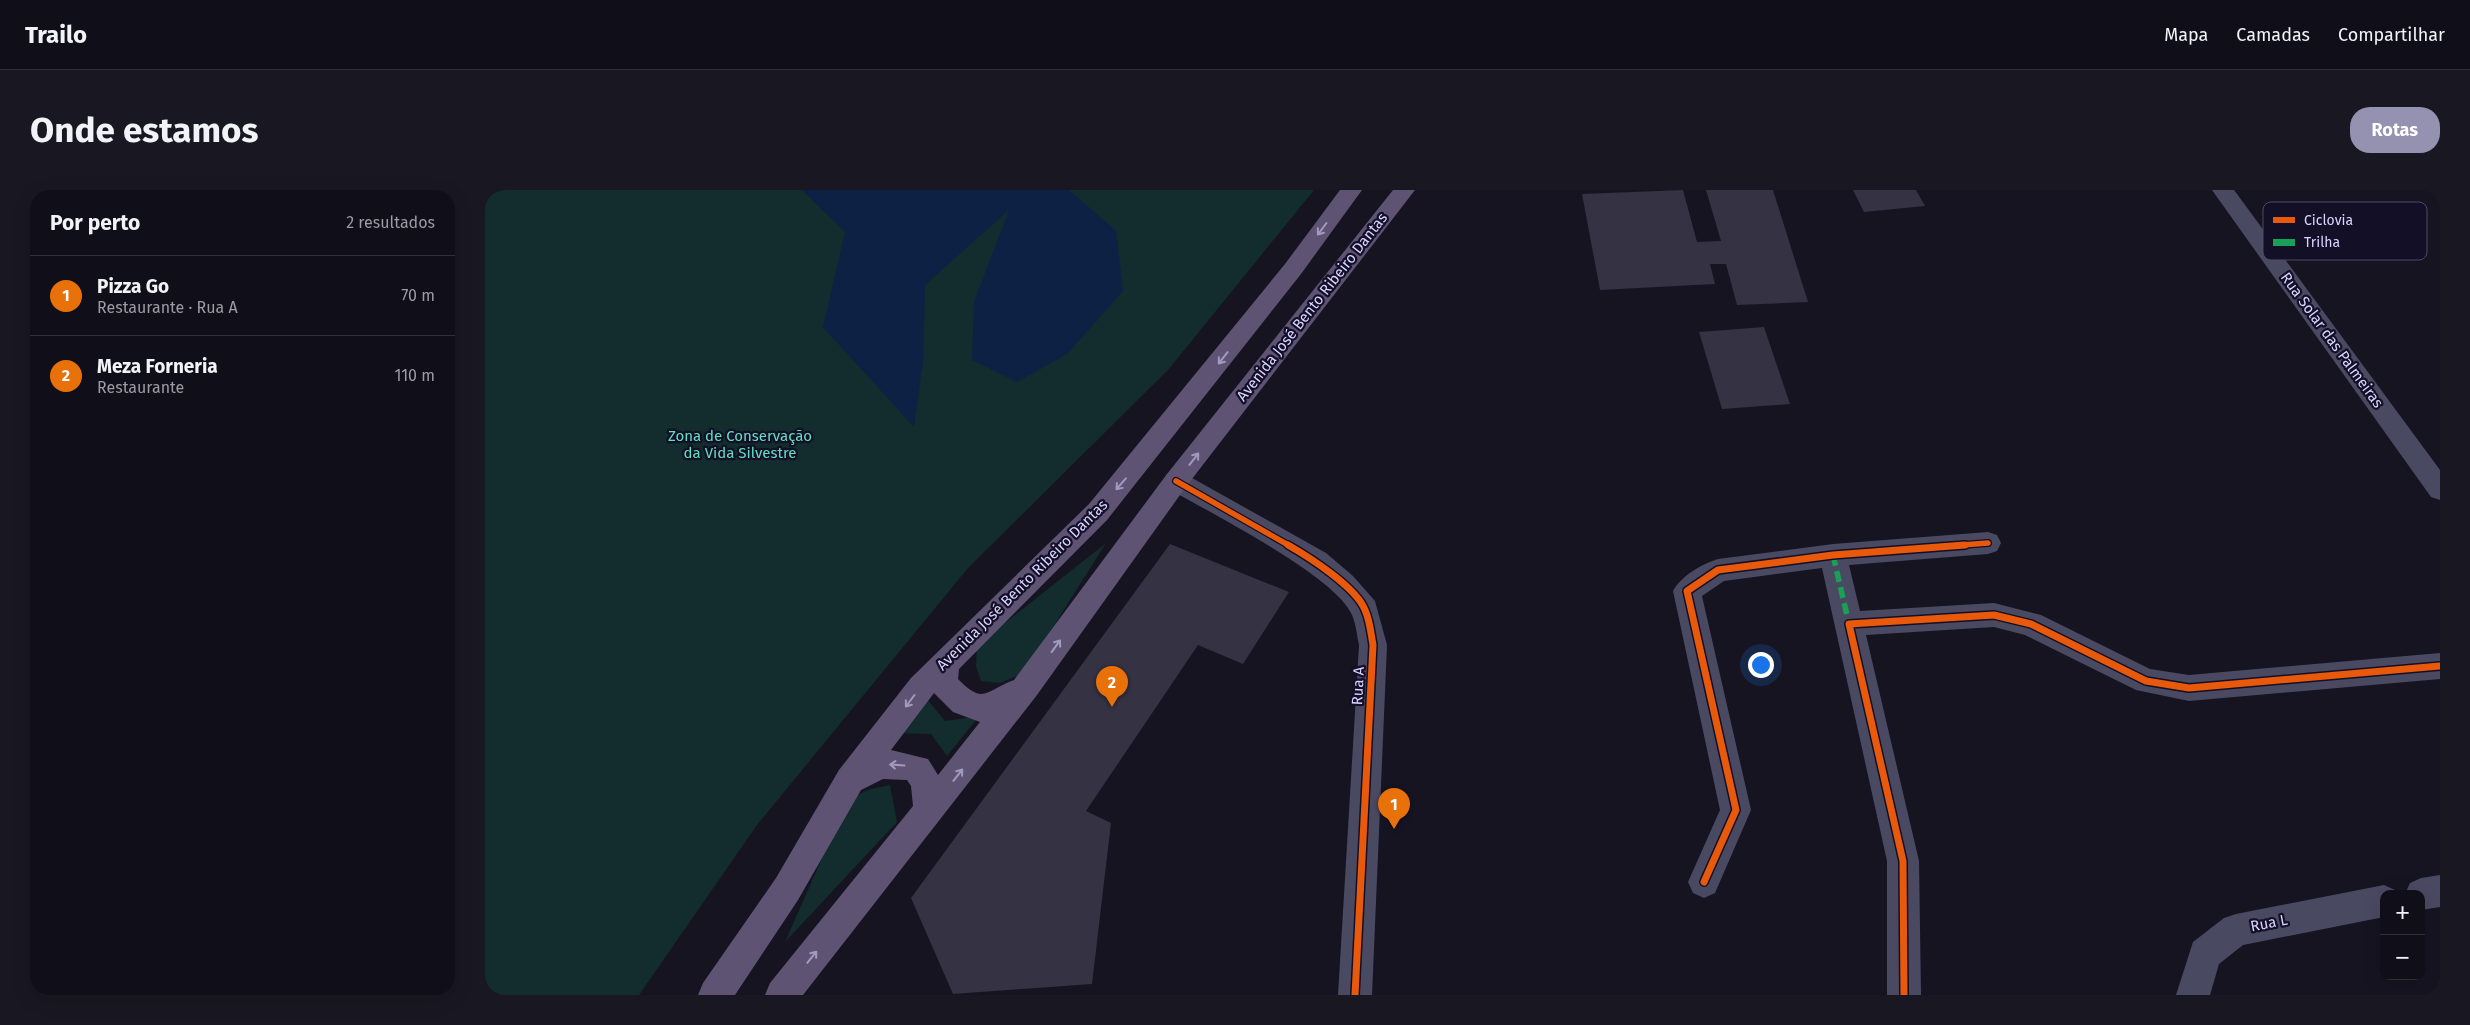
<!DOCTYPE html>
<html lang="pt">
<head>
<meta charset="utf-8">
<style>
  :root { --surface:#100f19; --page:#191822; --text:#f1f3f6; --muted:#9c9ca2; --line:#302f38; --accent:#9591b1 }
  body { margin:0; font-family:"Fira Sans",sans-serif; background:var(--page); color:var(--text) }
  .controls { position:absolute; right:15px; bottom:15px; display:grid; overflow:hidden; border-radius:10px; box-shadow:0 5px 20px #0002 }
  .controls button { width:45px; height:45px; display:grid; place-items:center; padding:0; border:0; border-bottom:1px solid var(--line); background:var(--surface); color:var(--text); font:25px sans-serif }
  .you { position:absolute; left:1275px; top:474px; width:18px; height:18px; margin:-12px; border:4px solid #fff; border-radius:50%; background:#1a73e8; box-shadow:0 0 0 8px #1a73e833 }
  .badge { display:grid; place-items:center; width:32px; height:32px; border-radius:50%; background:var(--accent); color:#fff; font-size:16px; font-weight:700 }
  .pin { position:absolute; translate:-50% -41px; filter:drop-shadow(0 1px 2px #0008) }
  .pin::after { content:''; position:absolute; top:26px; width:18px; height:15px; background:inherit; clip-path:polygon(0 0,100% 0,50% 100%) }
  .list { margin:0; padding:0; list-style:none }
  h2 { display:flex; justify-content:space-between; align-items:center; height:65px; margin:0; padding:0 20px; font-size:21px }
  h2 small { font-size:16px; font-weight:400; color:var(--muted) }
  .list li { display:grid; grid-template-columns:32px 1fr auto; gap:15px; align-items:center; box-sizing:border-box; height:80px; padding:0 20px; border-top:1px solid var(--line) }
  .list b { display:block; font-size:19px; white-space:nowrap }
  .list p { margin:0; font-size:16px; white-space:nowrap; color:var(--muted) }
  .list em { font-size:16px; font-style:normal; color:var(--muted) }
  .map { position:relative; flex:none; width:1955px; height:805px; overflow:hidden; border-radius:20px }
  header { display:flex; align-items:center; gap:30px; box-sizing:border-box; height:70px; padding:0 25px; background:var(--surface); border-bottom:1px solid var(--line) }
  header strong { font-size:24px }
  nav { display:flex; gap:28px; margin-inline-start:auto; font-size:18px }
  .intro { display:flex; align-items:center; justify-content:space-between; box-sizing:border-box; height:120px; padding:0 30px }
  h1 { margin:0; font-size:35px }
  .button { padding:12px 22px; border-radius:20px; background:var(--accent); color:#fff; font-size:18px; font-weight:700 }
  main { display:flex; gap:30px; padding:0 30px }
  aside { flex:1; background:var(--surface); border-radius:20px; box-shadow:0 5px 20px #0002 }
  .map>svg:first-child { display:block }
  .green { fill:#132c2d }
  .water { fill:#0d2144 }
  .building { fill:#343243 }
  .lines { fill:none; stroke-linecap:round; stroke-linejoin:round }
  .minor { fill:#4a4962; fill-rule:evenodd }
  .major { fill:#5e5373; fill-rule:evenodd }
  .quiet { stroke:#1a9f57; stroke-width:5.5; stroke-dasharray:11 5.5; stroke-linecap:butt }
  .cycleway-far1-casing { stroke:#130f26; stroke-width:8 }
  .cycleway-casing { stroke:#130f26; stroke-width:10 }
  .cycleway-far1 { stroke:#e8590c; stroke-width:5.5 }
  .cycleway { stroke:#e8590c; stroke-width:7 }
  .oneway { stroke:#a29ac0 }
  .labels { text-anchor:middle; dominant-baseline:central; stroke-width:4.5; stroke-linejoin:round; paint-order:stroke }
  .street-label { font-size:15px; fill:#d9d4ff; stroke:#130f26 }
  .park-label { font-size:15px; fill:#5fe0c0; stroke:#130f26 }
  .key { fill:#130f26; stroke:#4e4a67; stroke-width:1 }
  .key-label { font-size:14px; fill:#d9d4ff }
</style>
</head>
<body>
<header>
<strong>Trailo</strong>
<nav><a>Mapa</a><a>Camadas</a><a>Compartilhar</a></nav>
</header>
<div class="intro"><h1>Onde estamos</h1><a class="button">Rotas</a></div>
<main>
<aside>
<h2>Por perto<small>2 resultados</small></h2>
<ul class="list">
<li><span class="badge" style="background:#e8710a">1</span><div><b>Pizza Go</b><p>Restaurante · Rua A</p></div><em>70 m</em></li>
<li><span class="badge" style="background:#e8710a">2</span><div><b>Meza Forneria</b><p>Restaurante</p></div><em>110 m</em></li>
</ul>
</aside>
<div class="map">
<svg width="1955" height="805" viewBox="0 0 1955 805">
  <rect width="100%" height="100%" fill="#161421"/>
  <g class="green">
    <polygon points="0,0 829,0 683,180 483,378 272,635 154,805 0,805"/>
    <polygon points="621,353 539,483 515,493 496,491 491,476 492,455"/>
    <polygon points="441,508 460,531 494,526 462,566 446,544 411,543"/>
    <polygon points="405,595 412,632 300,752 363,609 386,599"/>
  </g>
  <polygon class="water" points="317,0 584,0 631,41 638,101 582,164 532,192 487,170 489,112 524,20 440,95 438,172 429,237 338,137 360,42"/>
  <g class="building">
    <polygon points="1198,0 1212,52 1236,51 1221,0 1288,0 1323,112 1252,115 1241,74 1225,74 1230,94 1115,100 1097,4"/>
    <polygon points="1368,0 1431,0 1440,16 1379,22"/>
    <polygon points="1279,137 1305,214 1237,219 1214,142"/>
    <polygon points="685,354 804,402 758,474 713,455 601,621 626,633 607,794 468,804 426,708"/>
  </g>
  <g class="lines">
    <g class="minor">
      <polygon points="1727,0 1749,0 1955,280 1955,310 1946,307"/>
      <path d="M691 281 700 284 841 363 868 386 890 411 902 455 887 805H853L874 455C872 446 871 434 867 425 851 386 722 321 682 298L678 291 682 284Z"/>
      <path d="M1503 342 1512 345 1516 353 1512 361 1503 364 1364 375 1375 421 1509 413 1556 425 1665 479 1704 485 1955 463V489L1704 511 1651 500 1540 445 1509 437 1381 445 1434 671 1436 805H1402V671L1337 378 1239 391 1217 406 1266 620 1230 703 1219 708 1208 703 1203 692 1235 620 1188 401C1196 386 1217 374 1233 369L1348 354Z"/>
      <polygon points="1955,685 1955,717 1936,720 1936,704 1920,704 1925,693 1936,688"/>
      <polygon points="1899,695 1910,700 1912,704 1899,704 1899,727 1758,755 1734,774 1725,805 1691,805 1708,752 1739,728 1751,724"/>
    </g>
    <path class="major" d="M855 0H877L816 84 622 330 474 479 473 489C499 516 501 500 529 490L682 284 908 0H930L700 298 552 505 318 805H280L285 793 428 616 426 596 422 590 398 589 376 600 313 710 250 805H213L218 793 291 688 354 580 426 488 604 314 800 74ZM449 503 468 522 495 532 453 585 443 569 406 560Z"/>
    <polyline class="quiet" points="1348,365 1364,434"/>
    <defs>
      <g id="cycleway-far1">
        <polyline points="691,291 805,356"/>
        <polyline points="1464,356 1503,353"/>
      </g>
      <g id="cycleway">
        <path d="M803 355C824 367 871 397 880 420 885 431 886 444 888 455L870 805"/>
        <polyline points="1219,692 1251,620 1202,401 1233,380 1348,365 1480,355"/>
        <polyline points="1419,805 1418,671 1364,434 1509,425 1546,434 1661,491 1704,498 1955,476"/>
      </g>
    </defs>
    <use href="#cycleway-far1" class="cycleway-far1-casing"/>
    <use href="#cycleway" class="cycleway-casing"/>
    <use href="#cycleway-far1" class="cycleway-far1"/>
    <use href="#cycleway" class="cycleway"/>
  </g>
  <defs><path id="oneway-shaft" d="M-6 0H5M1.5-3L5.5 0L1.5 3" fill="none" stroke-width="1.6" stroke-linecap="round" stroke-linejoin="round" transform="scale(1.25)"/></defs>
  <g class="oneway">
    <use href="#oneway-shaft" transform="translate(837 39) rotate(127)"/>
    <use href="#oneway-shaft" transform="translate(738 168) rotate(128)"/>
    <use href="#oneway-shaft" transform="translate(709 269) rotate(-52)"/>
    <use href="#oneway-shaft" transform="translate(636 294) rotate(131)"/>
    <use href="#oneway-shaft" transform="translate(571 456) rotate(-54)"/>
    <use href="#oneway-shaft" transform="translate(425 511) rotate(127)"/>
    <use href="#oneway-shaft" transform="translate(412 575) rotate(-176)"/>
    <use href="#oneway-shaft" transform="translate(473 585) rotate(-52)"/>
    <use href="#oneway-shaft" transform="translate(327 767) rotate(-51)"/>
  </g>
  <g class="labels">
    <g class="street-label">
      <text transform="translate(827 117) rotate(-52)">Avenida José Bento Ribeiro Dantas</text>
      <text transform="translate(1847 150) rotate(54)">Rua Solar das Palmeiras</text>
      <text transform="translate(537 395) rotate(-45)">Avenida José Bento Ribeiro Dantas</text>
      <text transform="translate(873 496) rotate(-87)">Rua A</text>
      <text transform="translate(1784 733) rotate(-11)">Rua L</text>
    </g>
    <g class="park-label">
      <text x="255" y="246">Zona de Conservação<tspan x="255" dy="17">da Vida Silvestre</tspan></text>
    </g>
  </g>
  <rect x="1778" y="12" width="164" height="58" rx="8" class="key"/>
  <rect x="1788" y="27" width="22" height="6" fill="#e8590c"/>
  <rect x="1788" y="49" width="22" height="7" fill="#1a9f57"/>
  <g class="key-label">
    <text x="1819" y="35">Ciclovia</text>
    <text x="1819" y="57">Trilha</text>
  </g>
</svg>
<div class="controls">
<button>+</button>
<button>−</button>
</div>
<div class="you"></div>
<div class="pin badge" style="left:909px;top:639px;background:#e8710a">1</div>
<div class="pin badge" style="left:627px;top:517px;background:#e8710a">2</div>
</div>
</main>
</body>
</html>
